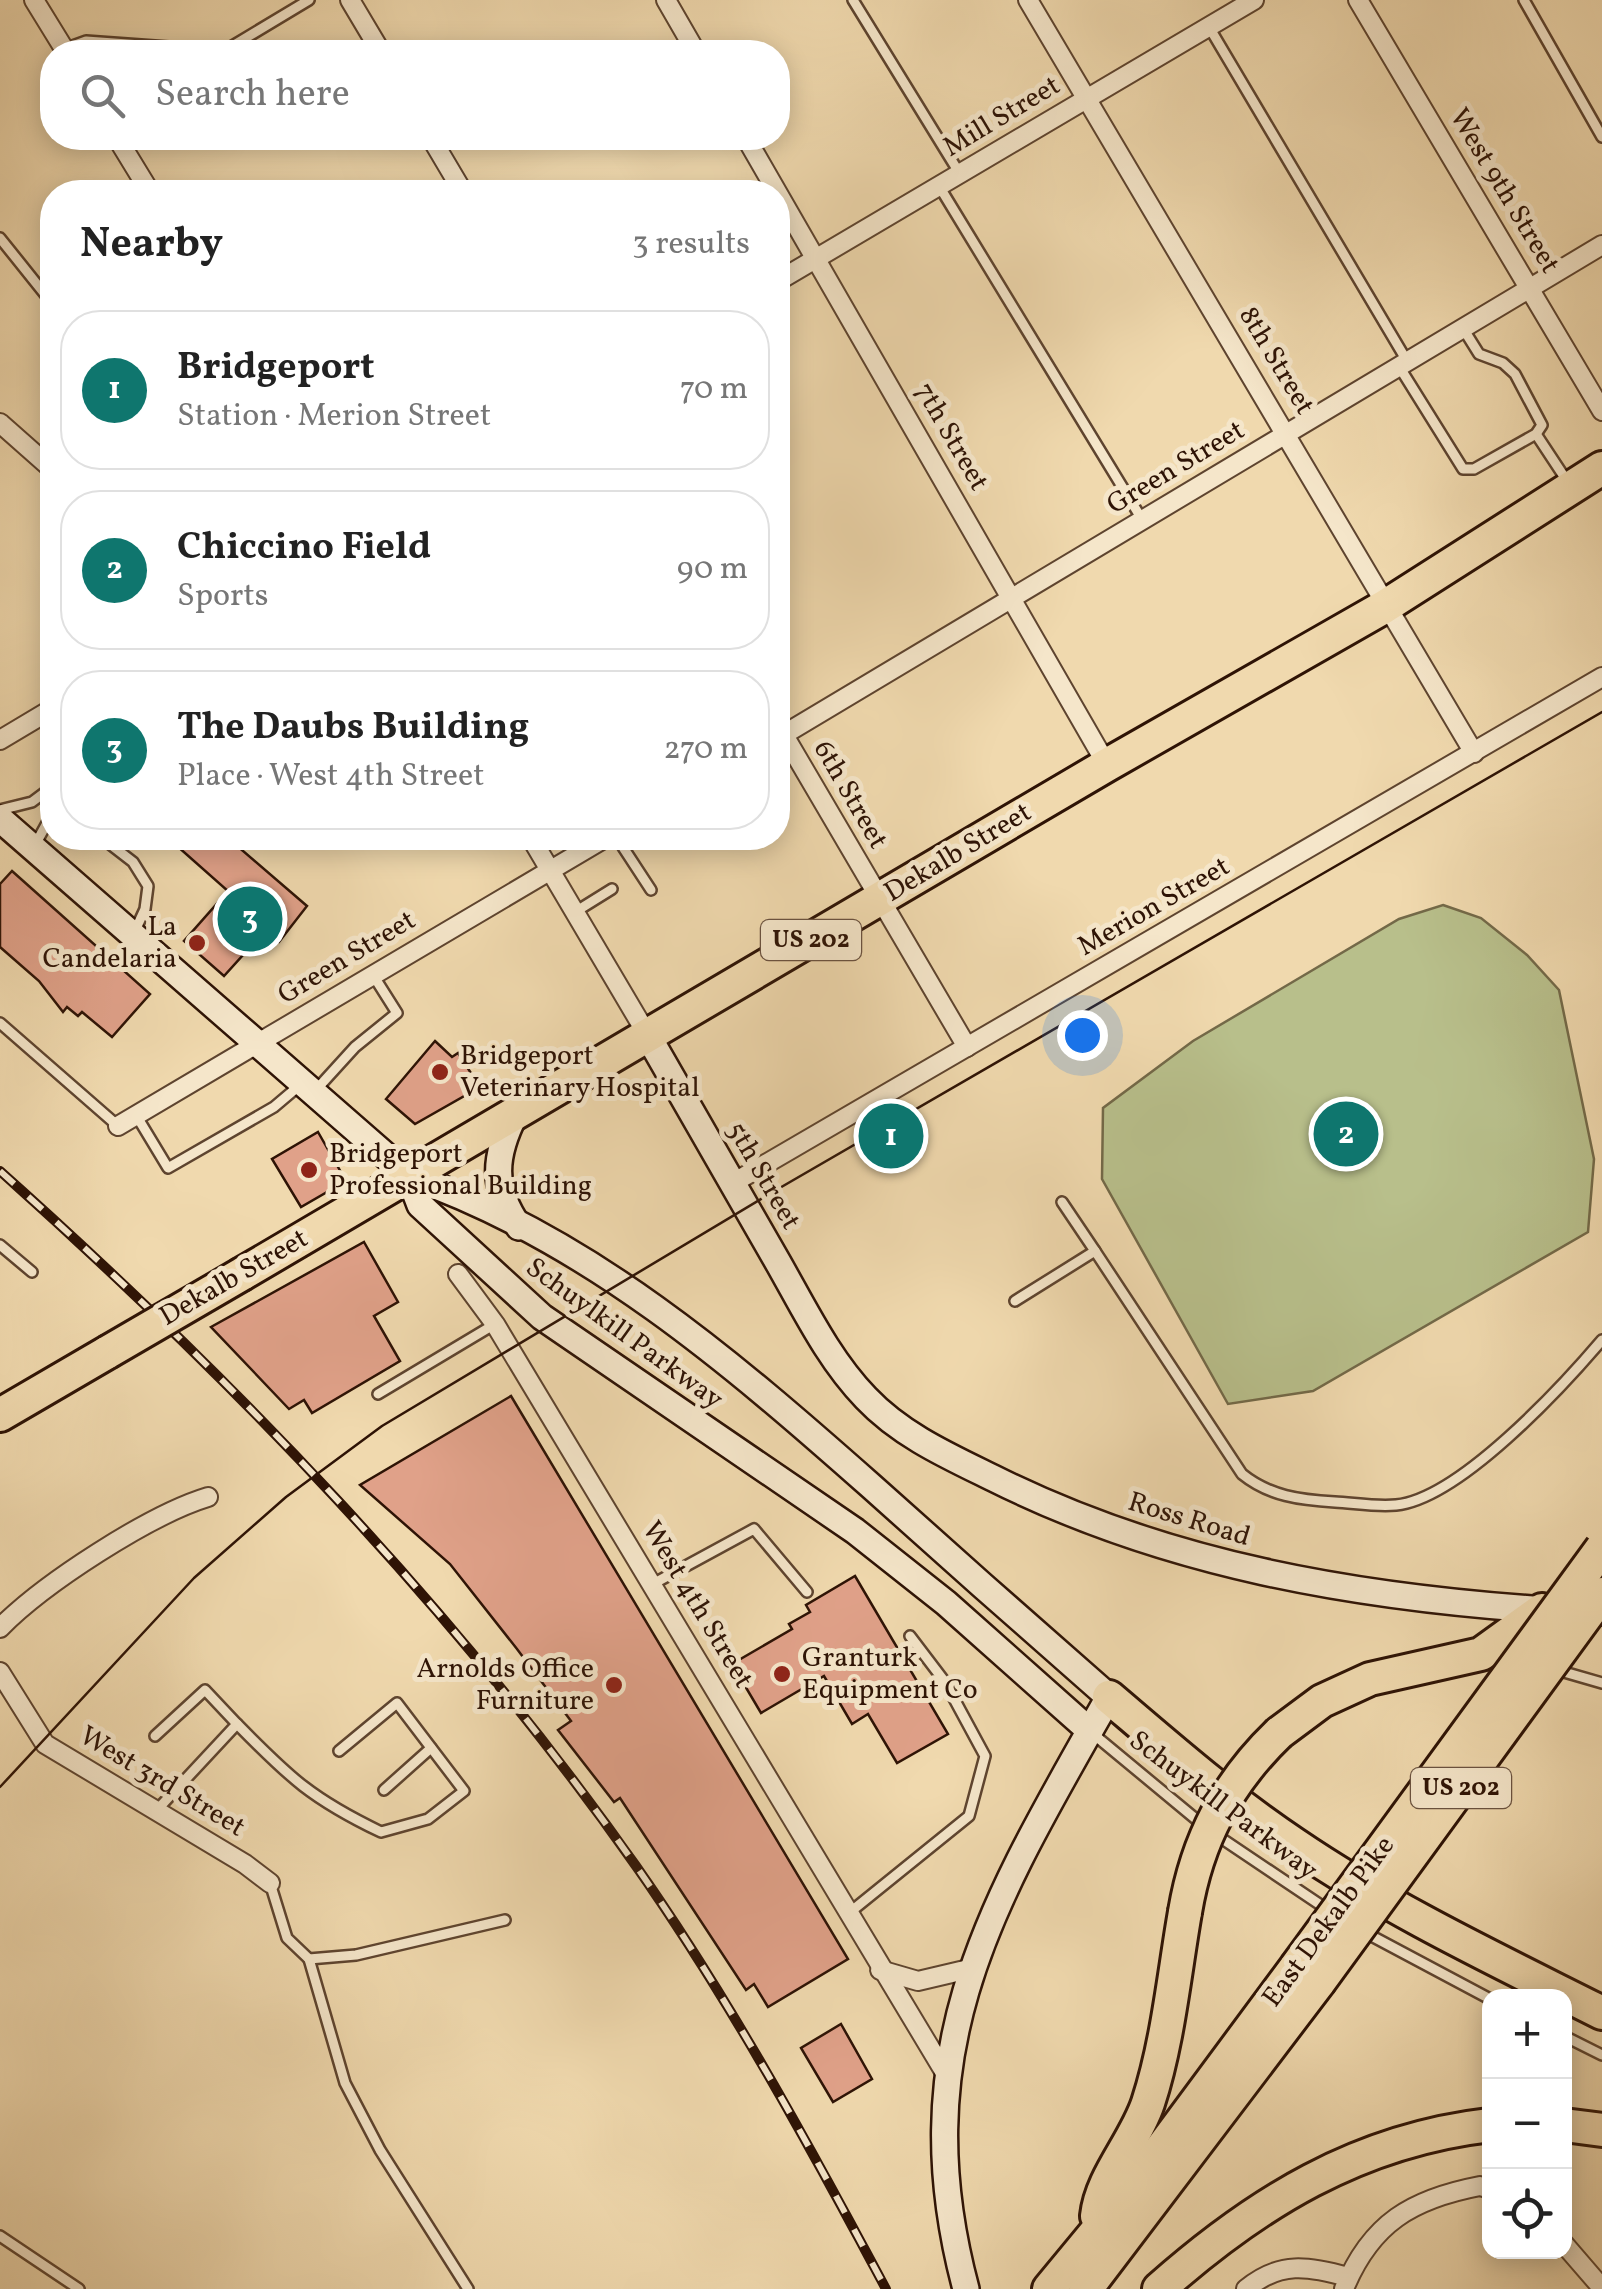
<!DOCTYPE html>
<html lang="en">
<head>
<meta charset="utf-8">
<style>
  :root { --surface:#fff; --page:#f2f2f2; --text:#222; --muted:#767676; --line:#e0e0e0; --accent:#0f766e }
  body { margin:0; font-family:Vollkorn,serif; background:var(--page); color:var(--text) }
  .controls { position:absolute; right:30px; bottom:30px; display:grid; overflow:hidden; border-radius:20px; box-shadow:0 5px 25px #0003 }
  .controls button { width:90px; height:90px; display:grid; place-items:center; padding:0; border:0; border-bottom:2px solid var(--line); background:var(--surface); color:var(--text); font:50px sans-serif }
  .you { position:absolute; left:1082px; top:1035px; width:35px; height:35px; margin:-25px; border:8px solid #fff; border-radius:50%; background:#1a73e8; box-shadow:0 0 0 15px #1a73e833 }
  .badge { display:grid; place-items:center; width:65px; height:65px; border-radius:50%; background:var(--accent); color:#fff; font-size:32px; font-weight:700 }
  .pin { position:absolute; translate:-50% -50%; border:5px solid #fff; box-shadow:0 2px 10px #0006 }
  .list { margin:0; padding:0; list-style:none }
  h2 { display:flex; justify-content:space-between; align-items:center; height:130px; margin:0; padding:0 40px; font-size:42px }
  h2 small { font-size:32px; font-weight:400; color:var(--muted) }
  .list li { display:grid; grid-template-columns:65px 1fr auto; gap:30px; align-items:center; box-sizing:border-box; height:160px; margin:0 20px 20px; padding:0 20px; border:2px solid var(--line); border-radius:40px }
  .list b { display:block; font-size:38px; white-space:nowrap }
  .list p { margin:0; font-size:32px; white-space:nowrap; color:var(--muted) }
  .list em { font-size:32px; font-style:normal; color:var(--muted) }
  .icon { flex:none; width:55px; height:55px; fill:none; stroke:currentColor; stroke-width:2; stroke-linecap:round; stroke-linejoin:round }
  .map { position:relative; flex:none; width:1602px; height:2289px; overflow:hidden }
  .search { position:absolute; background:var(--surface); box-shadow:0 5px 25px #0003; left:40px; top:40px; width:750px; height:110px; display:flex; align-items:center; gap:25px; box-sizing:border-box; padding:0 35px; border-radius:40px; color:var(--muted); font-size:38px }
  .panel { position:absolute; background:var(--surface); box-shadow:0 5px 25px #0003; left:40px; top:180px; width:750px; height:670px; border-radius:40px }
  .map>svg:first-child { display:block }
  .green { fill:#b8bf8b; stroke:#736948; stroke-width:2.5 }
  .building { fill:#e0a189; stroke:#2e1305; stroke-width:2.5 }
  .lines { fill:none; stroke-linecap:round; stroke-linejoin:round }
  .lane-casing { stroke:#5e442f; stroke-width:14 }
  .street-casing { stroke:#5e442f; stroke-width:22 }
  .secondary-casing { stroke:#2e1305; stroke-width:30 }
  .highway-casing { stroke:#2e1305; stroke-width:38 }
  .lane { stroke:#f5e6ca; stroke-width:9 }
  .street { stroke:#f5e6ca; stroke-width:18 }
  .secondary { stroke:#f5e6ca; stroke-width:25 }
  .highway { stroke:#f0d9ae; stroke-width:32 }
  .tram { stroke:#2e1305; stroke-width:2.5 }
  .rail-casing { stroke:#2e1305; stroke-width:10 }
  .rail { stroke:#f5e6ca; stroke-width:6; stroke-dasharray:19; stroke-linecap:butt }
  .highway-bridge-casing { stroke:#2e1305; stroke-width:38; stroke-linecap:butt }
  .highway-bridge { stroke:#f0d9ae; stroke-width:32 }
  .poi-dot { fill:#8f2418; stroke:#f5e6ca; stroke-width:4 }
  .labels { text-anchor:middle; dominant-baseline:central; stroke-width:10; stroke-linejoin:round; paint-order:stroke }
  .shield { fill:#f5e6ca; stroke:#6a5240; stroke-width:2.5 }
  .shield-label { font-size:25px; font-weight:bold; fill:#2e1305 }
  .street-label { font-size:28px; fill:#2e1305; stroke:#f5e6ca }
  .poi-label { font-size:28px; fill:#2e1305; stroke:#f5e6ca; text-anchor:start }
</style>
</head>
<body>
<div class="map">
<svg width="1602" height="2289" viewBox="0 0 1602 2289">
  <rect width="100%" height="100%" fill="#f0d9ae"/>
  <filter id="stains"><feTurbulence type="fractalNoise" baseFrequency=".002" numOctaves="4"/><feColorMatrix values="0 0 0 0 .2 0 0 0 0 .09 0 0 0 0 .02 0 0 0 .5 -.17"/></filter>
  <radialGradient id="worn" r=".72"><stop offset=".6" stop-color="#630" stop-opacity="0"/><stop offset="1" stop-color="#630" stop-opacity=".3"/></radialGradient>
  <polygon class="green" points="1443,905 1481,918 1527,955 1559,990 1594,1159 1588,1232 1313,1391 1228,1404 1102,1179 1103,1108 1193,1041 1399,919"/>
  <g class="building">
    <polygon points="168,838 228,838 307,906 279,942 263,933 224,976 184,941 228,891"/>
    <polygon points="12,871 150,994 112,1037 82,1012 78,1016 67,1007 63,1012 39,981 0,947 0,884"/>
    <polygon points="435,1041 452,1057 458,1053 480,1087 415,1124 386,1099"/>
    <polygon points="318,1132 346,1181 301,1207 272,1159"/>
    <polygon points="364,1242 398,1302 374,1316 400,1361 312,1413 304,1400 289,1409 211,1327"/>
    <polygon points="511,1396 848,1959 768,2007 754,1984 746,1990 620,1798 614,1802 558,1730 571,1721 517,1649 450,1564 360,1485"/>
    <polygon points="855,1576 948,1734 897,1763 868,1714 852,1724 824,1676 761,1713 732,1664 792,1629 789,1624 810,1612 806,1605"/>
    <polygon points="841,2024 872,2079 833,2102 801,2048"/>
  </g>
  <g class="lines">
    <defs>
      <g id="lane">
        <polyline points="853,0 960,174"/>
        <polyline points="1524,0 1602,137"/>
        <polyline points="1209,27 1407,361"/>
        <polyline points="64,49 86,41 224,51 309,0"/>
        <polyline points="939,186 1143,521"/>
        <polyline points="0,238 52,303"/>
        <polyline points="1400,368 1463,469 1474,469 1536,434 1542,425 1515,374 1503,363 1479,354 1464,330"/>
        <polyline points="1536,434 1567,481"/>
        <polyline points="0,810 32,802 52,787"/>
        <polyline points="102,838 133,862 148,886 145,909 134,933"/>
        <polyline points="617,838 651,890"/>
        <polyline points="35,845 52,814"/>
        <polyline points="575,912 612,889"/>
        <polyline points="0,1023 118,1126"/>
        <polyline points="315,1091 355,1047 397,1013 373,975"/>
        <polyline points="136,1115 168,1168 274,1107 300,1085"/>
        <polyline points="1062,1202 1095,1251"/>
        <polyline points="0,1245 32,1272"/>
        <path d="M1015 1301 1095 1251 1242 1474C1269 1496 1300 1500 1335 1502 1354 1503 1376 1507 1396 1505 1459 1499 1562 1387 1602 1340"/>
        <polyline points="378,1394 495,1324"/>
        <polyline points="651,1585 754,1529 807,1592"/>
        <polyline points="1557,1670 1602,1683"/>
        <path d="M237 1724C290 1778 312 1799 381 1832L428 1819 464 1791 397 1703 339 1751"/>
        <polyline points="1092,1733 1203,1825"/>
        <polyline points="155,1736 205,1690 237,1724 156,1811"/>
        <polyline points="384,1790 431,1748"/>
        <polyline points="1215,1834 1331,1912"/>
        <polyline points="270,1883 287,1938 309,1959"/>
        <polyline points="849,1913 969,1816 985,1756 945,1682 910,1636"/>
        <polyline points="1366,1933 1490,1999"/>
        <polyline points="309,1959 345,2083 380,2150 468,2289"/>
        <polyline points="309,1959 356,1955 505,1920"/>
        <polyline points="1564,2036 1602,2055"/>
        <polyline points="0,2236 79,2289"/>
      </g>
      <g id="street">
        <polyline points="34,0 66,52"/>
        <polyline points="350,0 381,52"/>
        <polyline points="666,0 696,52"/>
        <polyline points="1028,0 1474,753"/>
        <polyline points="1358,0 1602,411"/>
        <polyline points="117,138 150,192"/>
        <polyline points="431,138 463,192"/>
        <polyline points="746,138 1107,765"/>
        <polyline points="778,281 1254,0"/>
        <polyline points="0,423 52,469"/>
        <polyline points="778,725 967,1047"/>
        <polyline points="778,738 1602,245"/>
        <polyline points="0,740 52,709"/>
        <polyline points="531,838 648,1036"/>
        <polyline points="118,1126 605,838"/>
        <polyline points="733,1183 1602,677"/>
        <polyline points="458,1274 495,1324 947,2076"/>
        <path d="M0 1628C43 1584 149 1515 208 1497"/>
        <polyline points="0,1672 45,1744 245,1864 270,1883"/>
        <polyline points="880,1970 918,1981 969,1969"/>
        <polyline points="1564,2244 1602,2288"/>
        <path d="M1246 2289C1280 2261 1308 2266 1348 2277"/>
        <path d="M1344 2289C1371 2223 1412 2199 1480 2186L1490 2189"/>
      </g>
      <g id="secondary">
        <path d="M0 819 409 1176C587 1238 732 1363 871 1486 950 1557 1029 1627 1109 1697 994 1900 901 2046 966 2289"/>
        <path d="M648 1036C691 1111 734 1185 776 1259 803 1306 828 1359 866 1398 901 1435 948 1456 993 1478 1167 1565 1355 1597 1547 1610"/>
        <path d="M515 1114C494 1156 491 1187 519 1227"/>
        <polyline points="409,1176 420,1205 542,1317 855,1531 946,1603 1090,1731"/>
      </g>
      <g id="highway">
        <polyline points="242,1274 1107,765 1384,607 1602,468"/>
        <polyline points="0,1415 108,1352"/>
        <path d="M1109 1697C1169 1748 1228 1800 1294 1844 1391 1910 1497 1960 1602 2013"/>
        <polyline points="1279,1733 1322,1701 1370,1679 1481,1654 1542,1610"/>
        <polyline points="1564,2125 1602,2130"/>
        <path d="M1097 2216C1101 2177 1135 2142 1148 2103 1168 2042 1174 1975 1185 1912"/>
        <polyline points="1049,2289 1130,2191 1296,1967"/>
        <polyline points="1086,2289 1319,1982"/>
        <path d="M1159 2289C1256 2203 1358 2140 1490 2125"/>
      </g>
    </defs>
    <use href="#lane" class="lane-casing"/>
    <use href="#street" class="street-casing"/>
    <use href="#secondary" class="secondary-casing"/>
    <use href="#highway" class="highway-casing"/>
    <use href="#lane" class="lane"/>
    <use href="#street" class="street"/>
    <use href="#secondary" class="secondary"/>
    <use href="#highway" class="highway"/>
    <polyline class="tram" points="0,1787 194,1578 286,1497 382,1426 771,1193 1602,712"/>
    <defs>
      <path id="rail" d="M0 1171C235 1381 454 1608 636 1866 730 2000 809 2145 886 2289"/>
    </defs>
    <use href="#rail" class="rail-casing"/>
    <use href="#rail" class="rail"/>
    <defs>
      <g id="highway-bridge">
        <polyline points="108,1352 242,1274"/>
        <path d="M1185 1912C1197 1840 1227 1783 1279 1733"/>
        <polyline points="1296,1967 1602,1548"/>
        <polyline points="1319,1982 1602,1594"/>
      </g>
    </defs>
    <use href="#highway-bridge" class="highway-bridge-casing"/>
    <use href="#highway-bridge" class="highway-bridge"/>
  </g>
  <g class="poi-dot">
    <circle cx="197" cy="943" r="10"/>
    <circle cx="440" cy="1072" r="10"/>
    <circle cx="309" cy="1170" r="10"/>
    <circle cx="782" cy="1674" r="10"/>
    <circle cx="614" cy="1685" r="10"/>
  </g>
  <g class="labels">
    <g class="shield">
      <rect x="761" y="920" width="100" height="40" rx="8"/>
      <rect x="1411" y="1768" width="100" height="40" rx="8"/>
    </g>
    <g class="shield-label">
      <text x="811" y="940">US 202</text>
      <text x="1461" y="1788">US 202</text>
    </g>
    <g class="street-label">
      <text transform="translate(1002 117) rotate(-31)">Mill Street</text>
      <text transform="translate(1504 191) rotate(59)">West 9th Street</text>
      <text transform="translate(1276 361) rotate(59)">8th Street</text>
      <text transform="translate(951 437) rotate(60)">7th Street</text>
      <text transform="translate(1176 468) rotate(-31)">Green Street</text>
      <text transform="translate(850 795) rotate(60)">6th Street</text>
      <text transform="translate(958 853) rotate(-31)">Dekalb Street</text>
      <text transform="translate(1154 907) rotate(-30)">Merion Street</text>
      <text transform="translate(347 958) rotate(-31)">Green Street</text>
      <text transform="translate(763 1176) rotate(60)">5th Street</text>
      <text transform="translate(234 1278) rotate(-30)">Dekalb Street</text>
      <text transform="translate(624 1334) rotate(36)">Schuylkill Parkway</text>
      <text transform="translate(1189 1520) rotate(17)">Ross Road</text>
      <text transform="translate(697 1605) rotate(59)">West 4th Street</text>
      <text transform="translate(162 1782) rotate(31)">West 3rd Street</text>
      <text transform="translate(1223 1806) rotate(37)">Schuykill Parkway</text>
      <text transform="translate(1329 1922) rotate(-54)">East Dekalb Pike</text>
    </g>
    <g class="poi-label">
      <text x="177" y="927" text-anchor="end">La<tspan x="177" dy="32">Candelaria</tspan></text>
      <text x="460" y="1056">Bridgeport<tspan x="460" dy="32">Veterinary Hospital</tspan></text>
      <text x="329" y="1154">Bridgeport<tspan x="329" dy="32">Professional Building</tspan></text>
      <text x="802" y="1658">Granturk<tspan x="802" dy="32">Equipment Co</tspan></text>
      <text x="594" y="1669" text-anchor="end">Arnolds Office<tspan x="594" dy="32">Furniture</tspan></text>
    </g>
  </g>
  <rect width="100%" height="100%" filter="url(#stains)"/>
  <rect width="100%" height="100%" fill="url(#worn)"/>
</svg>
<div class="controls">
<button>+</button>
<button>−</button>
<button><svg class="icon" aria-label="locate" viewBox="0 0 24 24"><circle cx="12" cy="12" r="6"/><path d="M12 2v4M12 18v4M2 12h4M18 12h4"/></svg></button>
</div>
<div class="you"></div>
<div class="pin badge" style="left:891px;top:1136px">1</div>
<div class="pin badge" style="left:1346px;top:1134px">2</div>
<div class="pin badge" style="left:250px;top:919px">3</div>
<div class="search"><svg class="icon" aria-label="search" viewBox="0 0 24 24"><circle cx="10" cy="10" r="6"/><path d="M15 15l6 6"/></svg>Search here</div>
<section class="panel">
<h2>Nearby<small>3 results</small></h2>
<ul class="list">
<li><span class="badge">1</span><div><b>Bridgeport</b><p>Station · Merion Street</p></div><em>70 m</em></li>
<li><span class="badge">2</span><div><b>Chiccino Field</b><p>Sports</p></div><em>90 m</em></li>
<li><span class="badge">3</span><div><b>The Daubs Building</b><p>Place · West 4th Street</p></div><em>270 m</em></li>
</ul>
</section>
</div>
</body>
</html>
